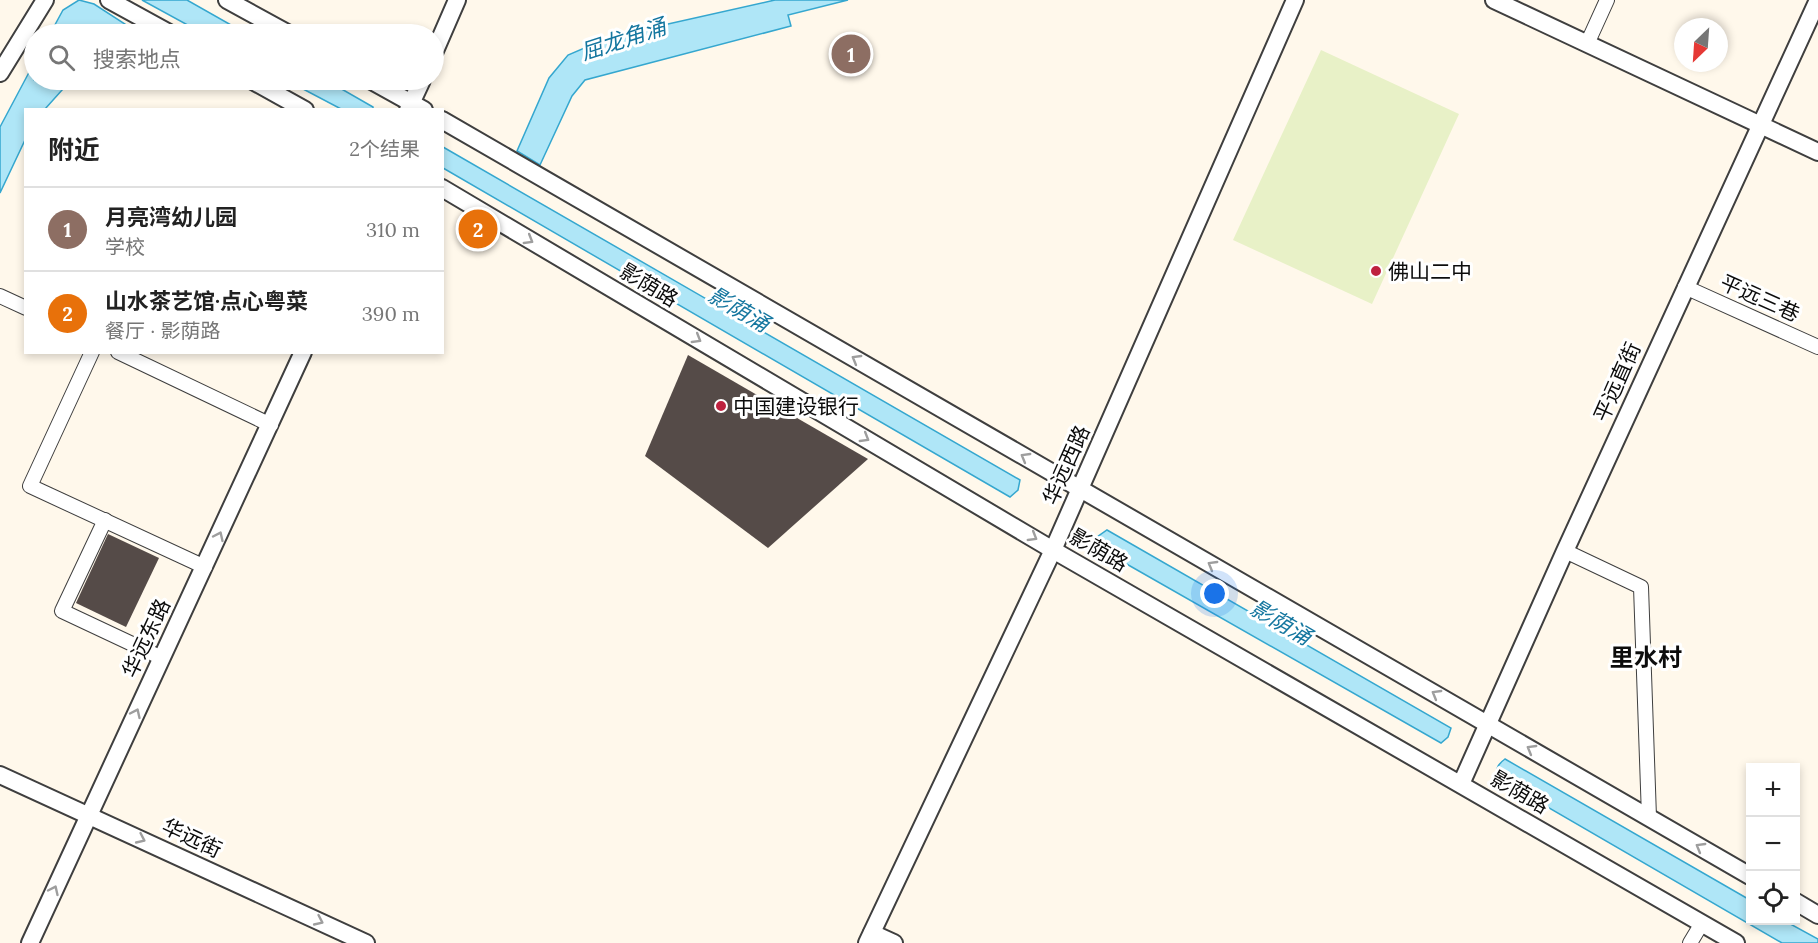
<!DOCTYPE html>
<html lang="zh">
<head>
<meta charset="utf-8">
<style>
  :root { --surface:#fff; --page:#f2f2f2; --text:#222; --muted:#767676; --line:#e0e0e0; --accent:#1a73e8 }
  body { margin:0; font-family:Lora,"Noto Sans SC",serif; background:var(--page); color:var(--text) }
  .controls { position:absolute; right:18px; bottom:18px; display:grid; overflow:hidden; border-radius:0px; box-shadow:0 3px 9px #0003 }
  .controls button { width:54px; height:54px; display:grid; place-items:center; padding:0; border:0; border-bottom:2px solid var(--line); background:var(--surface); color:var(--text); font:30px sans-serif }
  .compass { position:absolute; left:1674px; top:18px; width:54px; height:54px; border-radius:50%; background:var(--surface); box-shadow:0 3px 9px #0003; rotate:205deg }
  .you { position:absolute; left:1215px; top:594px; width:21px; height:21px; margin:-15px; border:4px solid #fff; border-radius:50%; background:#1a73e8; box-shadow:0 0 0 9px #1a73e833 }
  .badge { display:grid; place-items:center; width:39px; height:39px; border-radius:50%; background:var(--accent); color:#fff; font-size:20px; font-weight:700 }
  .pin { position:absolute; translate:-50% -50%; border:3px solid #fff; box-shadow:0 2px 6px #0006 }
  .list { margin:0; padding:0; list-style:none }
  h2 { display:flex; justify-content:space-between; align-items:center; height:78px; margin:0; padding:0 24px; font-size:26px }
  h2 small { font-size:20px; font-weight:400; color:var(--muted) }
  .list li { display:grid; grid-template-columns:39px 1fr auto; gap:18px; align-items:center; box-sizing:border-box; height:84px; padding:0 24px; border-top:2px solid var(--line) }
  .list b { display:block; font-size:22px; white-space:nowrap }
  .list p { margin:0; font-size:20px; white-space:nowrap; color:var(--muted) }
  .list em { font-size:20px; font-style:normal; color:var(--muted) }
  .icon { flex:none; width:33px; height:33px; fill:none; stroke:currentColor; stroke-width:2; stroke-linecap:round; stroke-linejoin:round }
  .map { position:relative; flex:none; width:1818px; height:943px; overflow:hidden }
  .search { position:absolute; background:var(--surface); box-shadow:0 3px 9px #0003; left:24px; top:24px; width:420px; height:66px; display:flex; align-items:center; gap:15px; box-sizing:border-box; padding:0 21px; border-radius:33px; color:var(--muted); font-size:22px }
  .panel { position:absolute; background:var(--surface); box-shadow:0 3px 9px #0003; left:24px; top:108px; width:420px; height:246px; border-radius:0px }
  .map>svg:first-child { display:block }
  .pitch { fill:#e8f1c7 }
  .water { fill:#afe6f7; stroke:#35a7cf; stroke-width:1.5 }
  .building { fill:#554b48 }
  .lines { fill:none; stroke-linecap:round; stroke-linejoin:round }
  .minor-casing { stroke:#3f3f3f; stroke-width:16 }
  .tertiary-casing { stroke:#3f3f3f; stroke-width:20 }
  .minor { stroke:#fff; stroke-width:14 }
  .tertiary { stroke:#fff; stroke-width:16 }
  .oneway { stroke:#9e9e9e }
  .poi-dot { fill:#be223f; stroke:#fff; stroke-width:2 }
  .labels { text-anchor:middle; dominant-baseline:central; stroke-width:6; stroke-linejoin:round; paint-order:stroke }
  .poi-label { font-size:21px; fill:#0c0c0c; stroke:#fff; text-anchor:start }
  .street-label { font-size:21px; fill:#0c0c0c; stroke:#fff }
  .water-label { font-size:22px; font-style:italic; fill:#14769f; stroke:#fff }
  .quarter-label { font-size:24px; font-weight:bold; fill:#0c0c0c; stroke:#fff }
</style>
</head>
<body>
<div class="map">
<svg width="1818" height="943" viewBox="0 0 1818 943">
  <rect width="100%" height="100%" fill="#fff8eb"/>
  <polygon class="pitch" points="1321,50 1459,114 1372,304 1233,240"/>
  <g class="water">
    <polygon points="79,0 94,4 125,24 114,34 50,34 63,10"/>
    <polygon points="142,0 187,0 247,34 204,34"/>
    <polygon points="775,0 848,0 788,15 791,26 585,80 572,96 540,165 517,151 549,78 568,55 610,37"/>
    <polygon points="34,63 34,80 71,80 45,109 26,110 25,140 0,193 0,127"/>
    <polygon points="286,80 326,80 373,107 373,109 341,109"/>
    <polygon points="443,147 1020,480 1018,490 1010,497 443,168"/>
    <polygon points="1107,530 1451,728 1448,737 1441,743 1095,546 1097,537"/>
    <path d="M1505 759 1750 900V920L1785 921 1818 939V943H1782L1499 779C1495 769 1497 765 1505 759Z"/>
  </g>
  <g class="building">
    <polygon points="688,355 868,459 768,548 645,456"/>
    <polygon points="108,534 159,558 126,627 76,603"/>
  </g>
  <g class="lines">
    <defs>
      <g id="minor">
        <polyline points="1587,44 1607,0"/>
        <polyline points="1685,287 1818,347"/>
        <polyline points="0,296 26,308"/>
        <polyline points="92,352 30,486 205,567"/>
        <polyline points="118,352 271,425"/>
        <polyline points="105,520 62,611 162,658"/>
        <polyline points="1565,551 1641,587 1649,817"/>
        <polyline points="1690,943 1702,923"/>
      </g>
      <g id="tertiary">
        <polyline points="109,0 171,34"/>
        <polyline points="227,0 289,34"/>
        <polyline points="1494,0 1818,152"/>
        <polyline points="434,53 457,0"/>
        <polyline points="0,73 45,0"/>
        <polyline points="251,80 305,110"/>
        <polyline points="370,80 424,110"/>
        <polyline points="408,110 422,80"/>
        <polyline points="442,120 1750,876"/>
        <polyline points="442,188 1053,550 1736,943"/>
        <polyline points="0,775 366,943"/>
        <polyline points="1461,784 1565,551 1818,0"/>
        <polyline points="1796,902 1818,915"/>
        <polyline points="872,933 894,943"/>
        <polyline points="30,943 303,352"/>
        <polyline points="867,943 1053,550 1295,0"/>
      </g>
    </defs>
    <use href="#minor" class="minor-casing"/>
    <use href="#tertiary" class="tertiary-casing"/>
    <use href="#minor" class="minor"/>
    <use href="#tertiary" class="tertiary"/>
  </g>
  <defs><path id="oneway-chevron" d="M-2-3.5L2.5 0L-2 3.5" fill="none" stroke-width="1.6" stroke-linecap="round" stroke-linejoin="round" transform="scale(1.5)"/></defs>
  <g class="oneway">
    <use href="#oneway-chevron" transform="translate(529 240) rotate(31)"/>
    <use href="#oneway-chevron" transform="translate(697 339) rotate(31)"/>
    <use href="#oneway-chevron" transform="translate(856 359) rotate(-150)"/>
    <use href="#oneway-chevron" transform="translate(865 438) rotate(31)"/>
    <use href="#oneway-chevron" transform="translate(1025 457) rotate(-150)"/>
    <use href="#oneway-chevron" transform="translate(219 536) rotate(-65)"/>
    <use href="#oneway-chevron" transform="translate(1033 537) rotate(31)"/>
    <use href="#oneway-chevron" transform="translate(1212 565) rotate(-150)"/>
    <use href="#oneway-chevron" transform="translate(1436 694) rotate(-150)"/>
    <use href="#oneway-chevron" transform="translate(136 713) rotate(-65)"/>
    <use href="#oneway-chevron" transform="translate(1531 749) rotate(-150)"/>
    <use href="#oneway-chevron" transform="translate(141 839) rotate(25)"/>
    <use href="#oneway-chevron" transform="translate(1700 847) rotate(-150)"/>
    <use href="#oneway-chevron" transform="translate(54 890) rotate(-65)"/>
    <use href="#oneway-chevron" transform="translate(319 921) rotate(25)"/>
  </g>
  <g class="poi-dot">
    <circle cx="1376" cy="271" r="6"/>
    <circle cx="721" cy="406" r="6"/>
  </g>
  <g class="labels">
    <g class="poi-label">
      <text x="1388" y="271">佛山二中</text>
      <text x="733" y="406">中国建设银行</text>
    </g>
    <g class="street-label">
      <text transform="translate(649 285) rotate(31)">影荫路</text>
      <text transform="translate(1760 298) rotate(24)">平远三巷</text>
      <text transform="translate(1617 382) rotate(-66)">平远直街</text>
      <text transform="translate(1066 465) rotate(-66)">华远西路</text>
      <text transform="translate(1099 550) rotate(30)">影荫路</text>
      <text transform="translate(146 638) rotate(-65)">华远东路</text>
      <text transform="translate(1520 792) rotate(30)">影荫路</text>
      <text transform="translate(192 838) rotate(25)">华远街</text>
    </g>
    <g class="water-label">
      <text transform="translate(623 39) rotate(-18)">屈龙角涌</text>
      <text transform="translate(739 309) rotate(30)">影荫涌</text>
      <text transform="translate(1281 622) rotate(30)">影荫涌</text>
    </g>
    <g class="quarter-label">
      <text x="1646" y="657">里水村</text>
    </g>
  </g>
</svg>
<div class="controls">
<button>+</button>
<button>−</button>
<button><svg class="icon" aria-label="locate" viewBox="0 0 24 24"><circle cx="12" cy="12" r="6"/><path d="M12 2v4M12 18v4M2 12h4M18 12h4"/></svg></button>
</div>
<svg class="compass" viewBox="-18 -18 36 36"><path d="M0-13l5 13h-10z" fill="#e53935"/><path d="M0 13l5-13h-10z" fill="#767676"/></svg>
<div class="you"></div>
<div class="pin badge" style="left:851px;top:54px;background:#8d6e63">1</div>
<div class="pin badge" style="left:478px;top:229px;background:#e8710a">2</div>
<div class="search"><svg class="icon" aria-label="search" viewBox="0 0 24 24"><circle cx="10" cy="10" r="6"/><path d="M15 15l6 6"/></svg>搜索地点</div>
<section class="panel">
<h2>附近<small>2个结果</small></h2>
<ul class="list">
<li><span class="badge" style="background:#8d6e63">1</span><div><b>月亮湾幼儿园</b><p>学校</p></div><em>310 m</em></li>
<li><span class="badge" style="background:#e8710a">2</span><div><b>山水茶艺馆·点心粤菜</b><p>餐厅 · 影荫路</p></div><em>390 m</em></li>
</ul>
</section>
</div>
</body>
</html>
